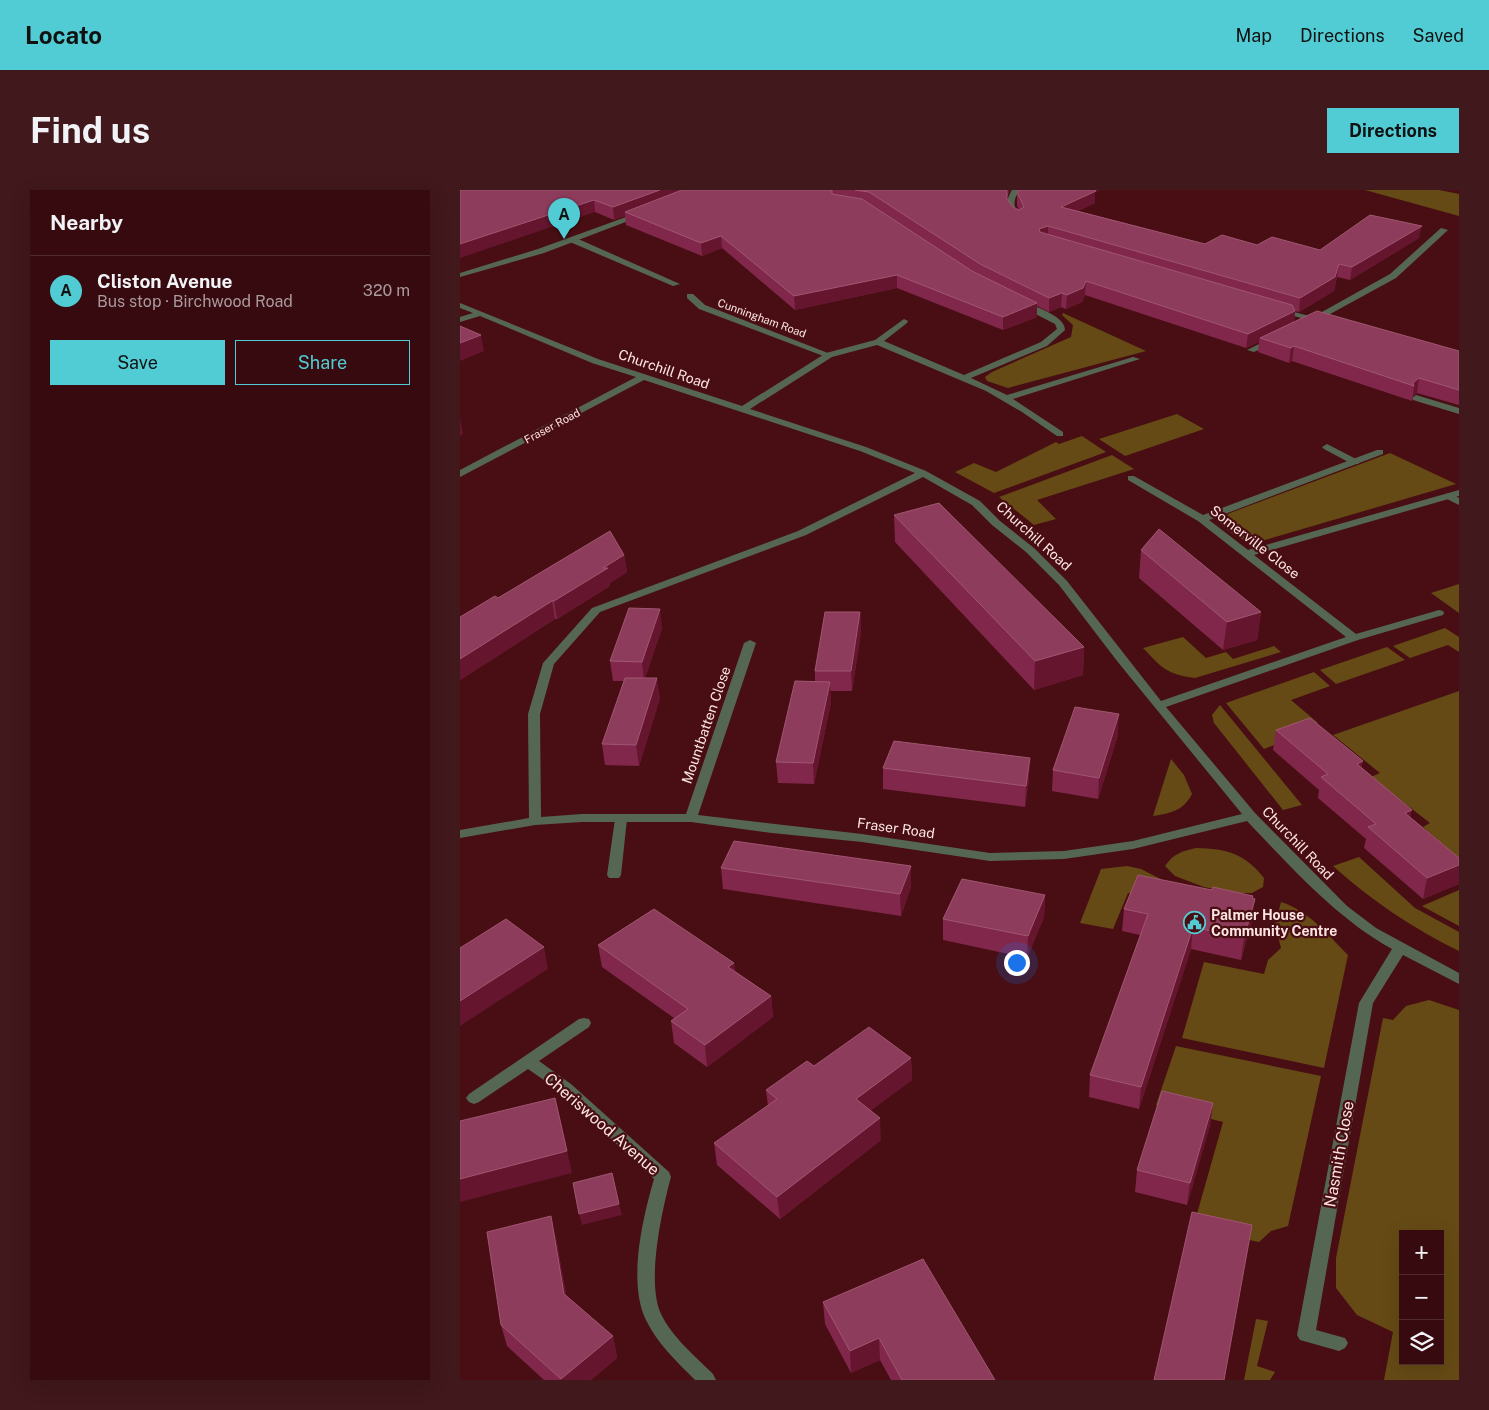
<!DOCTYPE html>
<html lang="en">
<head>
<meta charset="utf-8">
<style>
  :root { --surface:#360a0e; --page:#41181c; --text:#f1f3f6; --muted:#aa9a9e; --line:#502b2e; --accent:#51ccd4 }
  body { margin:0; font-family:"Public Sans",sans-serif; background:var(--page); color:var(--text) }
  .controls { position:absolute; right:15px; bottom:15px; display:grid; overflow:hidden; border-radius:0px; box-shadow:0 5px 20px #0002 }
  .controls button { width:45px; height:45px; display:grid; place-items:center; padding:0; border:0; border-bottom:1px solid var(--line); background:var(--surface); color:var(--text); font:25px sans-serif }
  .you { position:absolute; left:556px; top:772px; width:18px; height:18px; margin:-12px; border:4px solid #fff; border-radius:50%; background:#1a73e8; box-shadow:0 0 0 8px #1a73e833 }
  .badge { display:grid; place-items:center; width:32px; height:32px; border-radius:50%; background:var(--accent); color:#111; font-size:16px; font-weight:700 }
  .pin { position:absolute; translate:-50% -41px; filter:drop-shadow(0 1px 2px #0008) }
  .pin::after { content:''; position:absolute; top:26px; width:18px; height:15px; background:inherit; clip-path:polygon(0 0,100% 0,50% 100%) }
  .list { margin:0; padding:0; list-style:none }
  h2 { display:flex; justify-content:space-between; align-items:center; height:65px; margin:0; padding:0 20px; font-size:21px }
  h2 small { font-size:16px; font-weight:400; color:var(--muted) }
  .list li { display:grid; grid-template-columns:32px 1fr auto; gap:15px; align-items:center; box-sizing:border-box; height:70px; padding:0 20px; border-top:1px solid var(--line) }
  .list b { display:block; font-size:19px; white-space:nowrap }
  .list p { margin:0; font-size:16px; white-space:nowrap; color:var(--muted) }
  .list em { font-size:16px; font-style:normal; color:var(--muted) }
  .actions { display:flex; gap:10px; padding:15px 20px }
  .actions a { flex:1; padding:11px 0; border:1px solid var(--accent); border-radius:0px; text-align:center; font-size:18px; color:var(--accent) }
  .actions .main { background:var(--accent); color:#111 }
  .icon { flex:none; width:28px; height:28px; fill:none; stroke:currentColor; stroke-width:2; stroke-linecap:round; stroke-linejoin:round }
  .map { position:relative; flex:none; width:999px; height:1190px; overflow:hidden; border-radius:0px }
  header { display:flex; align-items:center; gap:30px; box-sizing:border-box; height:70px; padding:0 25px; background:var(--accent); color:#111 }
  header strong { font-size:24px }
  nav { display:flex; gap:28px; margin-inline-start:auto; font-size:18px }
  .intro { display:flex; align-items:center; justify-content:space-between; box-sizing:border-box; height:120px; padding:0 30px }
  h1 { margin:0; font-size:35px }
  .button { padding:12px 22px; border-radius:0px; background:var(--accent); color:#111; font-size:18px; font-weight:700 }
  main { display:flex; gap:30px; padding:0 30px }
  aside { flex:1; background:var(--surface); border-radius:0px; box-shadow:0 5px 20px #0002 }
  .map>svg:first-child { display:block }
  .green { fill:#654a15; fill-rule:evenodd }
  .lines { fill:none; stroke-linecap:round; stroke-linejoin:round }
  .lane { fill:#556752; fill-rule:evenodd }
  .street { fill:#556752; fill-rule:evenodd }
  .wall { fill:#81274b }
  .shaded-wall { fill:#65152e }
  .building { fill:#8e3c5c; stroke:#a05671 }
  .labels { text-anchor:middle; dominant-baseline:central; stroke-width:4.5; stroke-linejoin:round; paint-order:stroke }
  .far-street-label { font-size:11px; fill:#fce4e3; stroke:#480e13 }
  .street-label { font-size:14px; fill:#fce4e3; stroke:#480e13 }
  .poi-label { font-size:14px; font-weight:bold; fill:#fce4e3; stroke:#480e13; text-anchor:start }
  .near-street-label { font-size:16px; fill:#fce4e3; stroke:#480e13 }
</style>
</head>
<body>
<header>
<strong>Locato</strong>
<nav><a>Map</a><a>Directions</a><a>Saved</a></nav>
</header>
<div class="intro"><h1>Find us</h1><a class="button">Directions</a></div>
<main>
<aside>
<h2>Nearby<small></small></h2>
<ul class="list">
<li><span class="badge">A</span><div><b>Cliston Avenue</b><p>Bus stop · Birchwood Road</p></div><em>320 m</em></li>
</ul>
<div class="actions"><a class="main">Save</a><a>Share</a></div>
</aside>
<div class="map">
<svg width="999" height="1190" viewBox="0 0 999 1190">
  <rect width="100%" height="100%" fill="#480e13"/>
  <g class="green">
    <polygon points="905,0 979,0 999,4 999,26"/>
    <polygon points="603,123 686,161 548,198 527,191 525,187 532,182 611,147 613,135 602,125"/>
    <polygon points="717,224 744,239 665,266 639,249"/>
    <polygon points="622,246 646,262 534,303 495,282 514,273 536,282 596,252 599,254"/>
    <path d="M930 263 996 294 795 353C781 351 772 344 761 334L760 329 770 323Z"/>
    <polygon points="652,265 674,279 577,310 596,329 574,335 539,307"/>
    <polygon points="999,394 999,423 971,403"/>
    <polygon points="985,438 999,447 999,462 988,455 950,468 933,456"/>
    <path d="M723 447 746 468 766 462 773 469 814 456 821 462 735 488C706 484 702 478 683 458Z"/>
    <polygon points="927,457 945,470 876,494 860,480"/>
    <polygon points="854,482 870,496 831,510 858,533 839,541 842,544 804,559 766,513"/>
    <polygon points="999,501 999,669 963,637 970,633 911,587 920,583 873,545"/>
    <polygon points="760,515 842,615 823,620 754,533 752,525"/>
    <path d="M711 569 724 585 732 604C723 621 711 623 693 626Z"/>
    <path d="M736 658C767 659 784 663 804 688L803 697 792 703H773L744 697 715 686 705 676C713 664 722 661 736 658Z"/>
    <path d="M899 667 955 718 999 742V761C952 738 911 710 873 676Z"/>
    <polygon points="667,676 681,679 724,701 735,717 668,703 653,739 620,733 641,679"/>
    <polygon points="999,700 999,736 962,716"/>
    <path d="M821 712C849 721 868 745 888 765L864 878 722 848 744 772 804 784 808 770 821 758 815 735Z"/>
    <path d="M969 810 999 820V1190H924L933 1142 897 1125 876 1098V1068L923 828 933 830 946 816ZM943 1044H980V1171H943Z"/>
    <polygon points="716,856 861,886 828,1036 811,1041 799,1052 733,1038 763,932 696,915"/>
    <polygon points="796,1129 808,1131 797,1176 815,1182 810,1190 784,1190"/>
  </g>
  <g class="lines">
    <g class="lane">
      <polygon points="110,48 116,48 220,94 213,96 110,52"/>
      <polygon points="227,104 233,104 245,115 373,165 366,167 239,119 227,108"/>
      <polygon points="956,205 999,218 999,224 953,210 952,208"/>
      <polygon points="867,254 898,270 900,272 898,274 892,274 864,259 862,257"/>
      <polygon points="988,303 999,308 999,315 985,308 983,306"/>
      <polygon points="161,625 167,629 161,685 159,688 149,688 147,685 155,629"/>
    </g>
    <g class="street">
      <path d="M552 0H560C552 11 553 17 561 28L557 30C544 23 545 11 552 0Z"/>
      <polygon points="177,23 184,25 84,63 0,87 0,83 78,59"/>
      <polygon points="981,38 988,40 936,88 861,129 864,131 863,133 848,133 847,130 815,120 819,118 853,127 930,84"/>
      <path d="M560 112H566C577 118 605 126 605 140L587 156 511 188 547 205 673 167 680 169 553 209 603 242V246H597L562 222 526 201 417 155 372 167 290 219 406 257 466 281 520 311 540 331 574 358 607 391 701 511 886 447 738 331 668 290V286H674L743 325 917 260H923V264L749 330 788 360 999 300V306L794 365 896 444 979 420 983 421 984 423 983 425 898 450 706 517 795 623 887 716 916 738 999 783V794L943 765 913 813 856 1140 885 1148 888 1153 885 1158 879 1161 840 1150 837 1145 899 813 932 759C875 727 832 678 787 631L673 659 604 669 530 671 402 652 312 643 231 632H122L75 635 0 648V640L69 628 68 524 83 473 132 418 338 341 455 283 400 261 184 190 0 287V280L176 187 132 173 20 126 0 132V127L13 123 0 118V113L138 169 282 216 366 163 415 150 444 129 448 131 447 133 424 151 504 185 581 152 597 139 595 134 560 116ZM463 287 512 315 532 335 566 362 599 395 657 471 782 624 673 651 604 661 530 663 402 644 238 625 296 453 290 450 284 453 226 624H122L81 627 80 524 94 474 140 422 346 345Z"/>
      <polygon points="813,147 817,150 816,152 794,162 787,160"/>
      <path d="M124 828 129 829 131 833 129 837 79 871 111 894 209 982 211 987C202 1020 186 1092 201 1124 212 1147 235 1166 253 1184L256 1190H235C216 1171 196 1152 185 1128 168 1090 183 1027 194 989L101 902 68 879 19 912 14 914 9 912 6 908 9 904 119 829Z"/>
    </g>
  </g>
  <g class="wall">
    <polygon points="0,0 550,0 547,7 547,9 553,17 559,20 557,15 557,2 558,0 640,0 635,2 635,13 618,21 745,54 797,55 860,60 959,48 890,90 877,87 874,101 839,122 835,121 834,132 999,161 999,215 957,203 953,206 952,211 832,171 829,173 798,162 799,152 786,158 625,105 622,112 606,119 601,117 589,122 577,116 577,127 543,140 437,98 335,120 262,58 242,66 166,35 165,26 154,30 135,22"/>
    <polygon points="434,325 624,457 623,485 574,500 435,352"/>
    <polygon points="681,360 801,422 797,450 763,460 679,388"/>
    <polygon points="164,365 167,382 150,393 150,396 97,429 95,429 0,490 0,427 38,408"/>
    <polygon points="400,422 401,442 392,501 370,501 371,512 354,594 318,593 316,572 355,491 355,481"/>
    <polygon points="202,438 185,488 200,508 179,576 145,575 142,554 164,491 153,491 150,471"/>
    <polygon points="816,540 902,578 950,627 999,668 999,694 963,709 904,658 906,649 858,608 859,600 813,560"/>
    <polygon points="658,545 638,609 592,601 593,580"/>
    <polygon points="423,578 569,589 565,617 423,599"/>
    <polygon points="261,678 451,697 441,726 263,699"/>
    <polygon points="585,705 584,727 567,768 483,750 483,729"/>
    <polygon points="792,708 792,730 781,770 731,759 679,919 629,907 630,885 680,745 662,741 664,719"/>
    <polygon points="138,755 274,773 275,781 311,806 313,827 247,877 214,853 211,831 214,828 142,777"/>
    <polygon points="451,868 452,890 411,920 421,950 320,1029 257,975 254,953 308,916 306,900 354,876"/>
    <polygon points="753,913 750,935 727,1015 675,1002 677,980"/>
    <polygon points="96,1048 106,1105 153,1146 157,1168 131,1190 84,1190 47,1156 41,1135"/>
    <polygon points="363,1112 535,1190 431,1190 420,1170 391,1183 365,1134"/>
  </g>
  <g class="shaded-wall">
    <polygon points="200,0 235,0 165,22 165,26 154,30 153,17"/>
    <polygon points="547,0 550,0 546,8"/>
    <polygon points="621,0 640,0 635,2 635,13 601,29 601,17"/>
    <polygon points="134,10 135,22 0,68 0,54"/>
    <polygon points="588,36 588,49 578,52 579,39"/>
    <polygon points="962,36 959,48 890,90 892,77"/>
    <polygon points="261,46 262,58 242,66 241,53"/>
    <polygon points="879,74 877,87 874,101 839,122 840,108"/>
    <polygon points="437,85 437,98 335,120 334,106"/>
    <polygon points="626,91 625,105 622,112 606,119 607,105"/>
    <polygon points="602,103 601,117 589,122 589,108"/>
    <polygon points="577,113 577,127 543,140 543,127"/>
    <polygon points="835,121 834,135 800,148 799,152 786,158 788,144"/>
    <polygon points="21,145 24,161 0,171 0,153"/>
    <polygon points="834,156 832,171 829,173 831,158"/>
    <polygon points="959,188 957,203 953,206 954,196 953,193"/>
    <polygon points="0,228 3,244 0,246"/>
    <polygon points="164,365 167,382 150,393 150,396 97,429 94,411 143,378"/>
    <polygon points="92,411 95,429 0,490 0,469"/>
    <polygon points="200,419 202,438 184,492 182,472"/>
    <polygon points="400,422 401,442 392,501 391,481"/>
    <polygon points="801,422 797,450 763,460 767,432"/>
    <polygon points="624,457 623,485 574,500 575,471"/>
    <polygon points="197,488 200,508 179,576 176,555"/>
    <polygon points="370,492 371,512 354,594 353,573"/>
    <polygon points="659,524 658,545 638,609 639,588"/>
    <polygon points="570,568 569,589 565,617 566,596"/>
    <polygon points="903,571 899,592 897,574"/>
    <polygon points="952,620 948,640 945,623"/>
    <polygon points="999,675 999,694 963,709 967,688"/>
    <polygon points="451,676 451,697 441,726 440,704"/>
    <polygon points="585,705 584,727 567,768 568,746"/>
    <polygon points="795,709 792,730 781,770 784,748"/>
    <polygon points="733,737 731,759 679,919 681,897"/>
    <polygon points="84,757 88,779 0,836 0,811"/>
    <polygon points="274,773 276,794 268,777"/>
    <polygon points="311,806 313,827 247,877 245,855"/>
    <polygon points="451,868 452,890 397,931 396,909"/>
    <polygon points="753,913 750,935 727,1015 730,993"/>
    <polygon points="420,928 421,950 320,1029 317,1007"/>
    <polygon points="107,961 112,983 0,1012 0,989"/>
    <polygon points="159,1014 162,1025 122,1035 119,1024"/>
    <polygon points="91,1026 96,1048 110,1126 104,1104"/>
    <polygon points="153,1146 157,1168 131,1190 101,1190 101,1189"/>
    <polygon points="419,1148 420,1170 391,1183 390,1161"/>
  </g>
  <g class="building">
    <polygon points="0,0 200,0 153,17 134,10 0,54"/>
    <polygon points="222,0 372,0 372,4 402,9 512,81 577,113 543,127 437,85 334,106 261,46 241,53 165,22"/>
    <polygon points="395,0 547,0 547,9 553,17 559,20 564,17 557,2 558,0 633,0 636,1 601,17 745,54 762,45 797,55 812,47 860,60 910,25 962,36 892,77 879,74 875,87 840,108 588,36 579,39 580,42 832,115 835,121 788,144 626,91 623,98 607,105 602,103 589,108 520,74 409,2"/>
    <polygon points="857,121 999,161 999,200 959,188 953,193 954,196 834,156 831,158 800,148"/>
    <polygon points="0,136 21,145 0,153"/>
    <polygon points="479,313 624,457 575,471 434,325"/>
    <polygon points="699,339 801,422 767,432 681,360"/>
    <polygon points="150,341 164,365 143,378 148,378 94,411 92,411 0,469 0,427 35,406 38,408"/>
    <polygon points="169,418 200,419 182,472 150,471"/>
    <polygon points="365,422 400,422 391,481 355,481"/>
    <polygon points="165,488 197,488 176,555 142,554"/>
    <polygon points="335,491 370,492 353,573 316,572"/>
    <polygon points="615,517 659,524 639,588 593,580"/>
    <polygon points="850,528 903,571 897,574 952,620 945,623 999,668 999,675 967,688 908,637 916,634 861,587 868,584 816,540"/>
    <polygon points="434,551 570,568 566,596 423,578"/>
    <polygon points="274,651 451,676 440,704 261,678"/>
    <polygon points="678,685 752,700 753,697 793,706 792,708 795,709 784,748 733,737 681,897 630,885 688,724 664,719"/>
    <polygon points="502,689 585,705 568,746 483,729"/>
    <polygon points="194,719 274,773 268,777 311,806 245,855 211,831 228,819 138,755"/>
    <polygon points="46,729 84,757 0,811 0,758"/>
    <polygon points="409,837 451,868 396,909 420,928 317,1007 254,953 317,909 306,900 347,871 354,876"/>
    <polygon points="702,901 753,913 730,993 677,980"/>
    <polygon points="95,908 107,961 0,989 0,931"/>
    <polygon points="152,983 159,1014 119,1024 113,993"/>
    <polygon points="732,1022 792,1035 764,1190 694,1190"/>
    <polygon points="91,1026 104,1104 153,1146 101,1189 41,1135 27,1042"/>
    <polygon points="463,1069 535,1190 442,1190 419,1148 390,1161 363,1112"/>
  </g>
  <defs>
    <symbol id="civic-ring" viewBox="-11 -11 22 22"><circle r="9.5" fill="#480e13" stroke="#51ccd4" stroke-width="1.5"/><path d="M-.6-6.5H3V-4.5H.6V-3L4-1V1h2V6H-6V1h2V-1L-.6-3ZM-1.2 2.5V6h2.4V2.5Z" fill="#51ccd4"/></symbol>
  </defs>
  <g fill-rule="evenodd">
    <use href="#civic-ring" x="722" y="720" width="25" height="25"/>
  </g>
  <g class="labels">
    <g class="far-street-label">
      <text transform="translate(302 128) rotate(20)">Cunningham Road</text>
      <text transform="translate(92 236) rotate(-28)">Fraser Road</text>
    </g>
    <g class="street-label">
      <text transform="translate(204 179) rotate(19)">Churchill Road</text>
      <text transform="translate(574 346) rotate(42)">Churchill Road</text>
      <text transform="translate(795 352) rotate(38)">Somerville Close</text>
      <text transform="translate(246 535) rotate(-71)">Mountbatten Close</text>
      <text transform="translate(436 638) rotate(8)">Fraser Road</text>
      <text transform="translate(838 653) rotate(46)">Churchill Road</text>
    </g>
    <g class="poi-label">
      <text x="751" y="725">Palmer House<tspan x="751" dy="16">Community Centre</tspan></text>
    </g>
    <g class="near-street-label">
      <text transform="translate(142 934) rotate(41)">Cheriswood Avenue</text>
      <text transform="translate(879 964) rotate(-80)">Nasmith Close</text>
    </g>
  </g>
</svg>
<div class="controls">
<button>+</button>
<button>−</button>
<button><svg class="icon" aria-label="layers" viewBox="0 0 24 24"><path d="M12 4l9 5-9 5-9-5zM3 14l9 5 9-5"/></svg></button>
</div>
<div class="you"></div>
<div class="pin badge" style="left:104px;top:49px">A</div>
</div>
</main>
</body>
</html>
